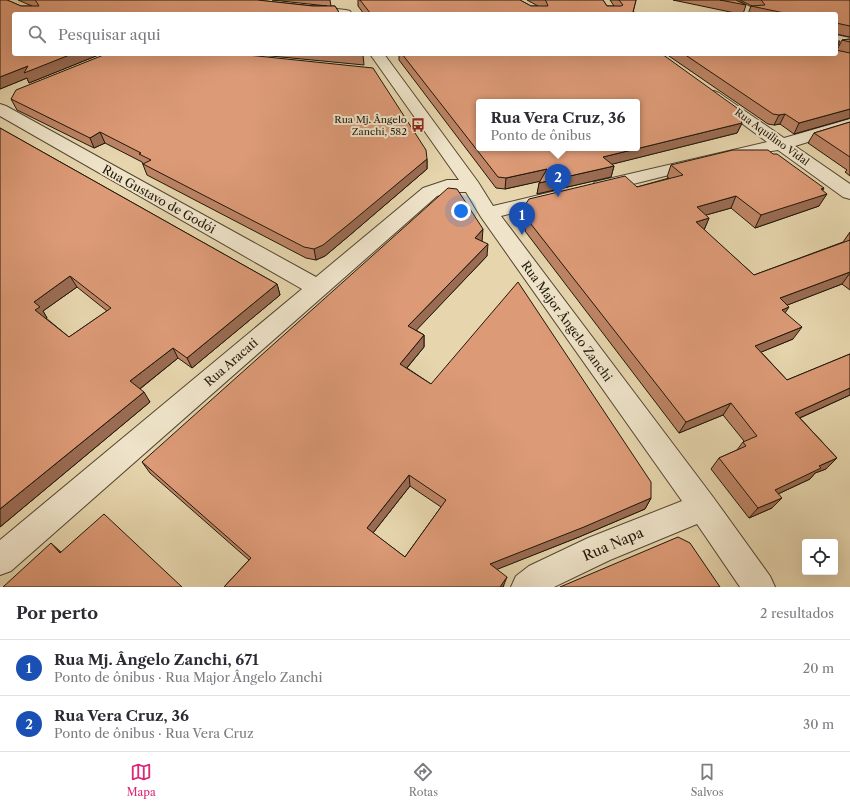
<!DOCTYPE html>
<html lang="pt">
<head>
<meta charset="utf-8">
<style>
  :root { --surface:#fff; --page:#f7f7f7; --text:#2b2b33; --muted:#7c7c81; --line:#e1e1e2; --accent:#db2777 }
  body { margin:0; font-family:"Libre Caslon Text",serif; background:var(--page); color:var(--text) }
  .controls { position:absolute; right:12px; bottom:12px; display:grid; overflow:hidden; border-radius:4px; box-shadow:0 4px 16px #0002 }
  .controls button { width:36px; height:36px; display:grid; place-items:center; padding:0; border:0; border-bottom:1px solid var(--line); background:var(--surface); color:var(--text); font:20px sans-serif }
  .you { position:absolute; left:461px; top:211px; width:14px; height:14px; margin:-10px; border:3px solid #fff; border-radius:50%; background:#1a73e8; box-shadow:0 0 0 6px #1a73e833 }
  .badge { display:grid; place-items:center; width:26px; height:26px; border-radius:50%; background:var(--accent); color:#fff; font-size:13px; font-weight:700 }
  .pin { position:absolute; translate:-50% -33px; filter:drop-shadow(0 1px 2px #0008) }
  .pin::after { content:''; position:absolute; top:21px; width:14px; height:12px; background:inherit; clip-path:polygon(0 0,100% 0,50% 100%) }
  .popup { position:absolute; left:476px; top:99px; width:164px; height:52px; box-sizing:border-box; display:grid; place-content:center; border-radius:4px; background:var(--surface); filter:drop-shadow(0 1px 3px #0005); font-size:13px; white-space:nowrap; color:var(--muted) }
  .popup b { font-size:15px; color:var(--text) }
  .popup::after { content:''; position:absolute; left:50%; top:100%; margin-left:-8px; border:8px solid transparent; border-top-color:var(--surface) }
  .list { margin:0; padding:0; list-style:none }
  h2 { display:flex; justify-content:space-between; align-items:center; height:52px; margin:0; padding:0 16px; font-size:17px }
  h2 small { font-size:13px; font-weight:400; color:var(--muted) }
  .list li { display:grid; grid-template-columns:26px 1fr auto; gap:12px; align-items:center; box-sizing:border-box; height:56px; padding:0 16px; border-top:1px solid var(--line) }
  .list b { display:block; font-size:15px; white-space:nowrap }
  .list p { margin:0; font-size:13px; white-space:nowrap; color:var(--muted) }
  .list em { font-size:13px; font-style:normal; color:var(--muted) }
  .icon { flex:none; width:22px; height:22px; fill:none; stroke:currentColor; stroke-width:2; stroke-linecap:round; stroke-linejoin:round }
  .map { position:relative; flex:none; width:850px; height:587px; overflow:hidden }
  .search { position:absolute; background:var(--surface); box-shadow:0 4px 16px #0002; left:12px; right:12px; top:12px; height:44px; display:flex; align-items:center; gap:10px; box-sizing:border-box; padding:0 14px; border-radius:4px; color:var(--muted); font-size:15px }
  .sheet { height:164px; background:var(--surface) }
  nav { display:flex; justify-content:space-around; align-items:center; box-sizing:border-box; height:56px; border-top:1px solid var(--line); background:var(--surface); font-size:11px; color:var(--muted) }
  nav a { display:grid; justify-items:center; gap:2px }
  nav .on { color:var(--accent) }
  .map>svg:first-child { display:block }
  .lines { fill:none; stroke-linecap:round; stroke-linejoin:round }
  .minor-casing { stroke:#524632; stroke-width:2 }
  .minor { fill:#efe4ca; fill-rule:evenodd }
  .wall { fill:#bd8465; stroke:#211709; fill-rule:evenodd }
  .shaded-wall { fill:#9a6c53; stroke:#211709 }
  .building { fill:#dc9a76; stroke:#211709; fill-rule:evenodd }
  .labels { text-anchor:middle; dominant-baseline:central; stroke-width:4; stroke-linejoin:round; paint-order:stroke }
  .far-poi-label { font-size:10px; fill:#211709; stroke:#efe4ca; text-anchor:end }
  .far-street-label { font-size:10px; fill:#211709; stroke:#efe4ca }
  .street-label { font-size:12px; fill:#211709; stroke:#efe4ca }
  .near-street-label { font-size:14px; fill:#211709; stroke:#efe4ca }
</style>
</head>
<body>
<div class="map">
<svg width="850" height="587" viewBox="0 0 850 587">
  <rect width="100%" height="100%" fill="#e6d5ad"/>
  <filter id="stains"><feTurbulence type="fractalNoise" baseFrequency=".005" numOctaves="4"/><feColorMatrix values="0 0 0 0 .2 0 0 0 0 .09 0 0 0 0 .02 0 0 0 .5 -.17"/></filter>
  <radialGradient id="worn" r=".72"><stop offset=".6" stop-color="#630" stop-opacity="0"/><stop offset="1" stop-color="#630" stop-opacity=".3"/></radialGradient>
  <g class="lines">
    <defs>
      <g id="minor">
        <polygon points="722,0 737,0 758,11 760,14 745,14 724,3"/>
        <polygon points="309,6 346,10 350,11 352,14 305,13 303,10 305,7"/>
        <polygon points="836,35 850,38 850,46 836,43"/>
        <polygon points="370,54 384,54 478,182 493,206 556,191 563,193 565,197 563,201 501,216 713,497 770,576 775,587 740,587 697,524 610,560 554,587 511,587 516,576 529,566 588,538 682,501 481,217 466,192 449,192 437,196 11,571 0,575 0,540 302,289 0,116 0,104 6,106 316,277 423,188 447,180 459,180"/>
        <polygon points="714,91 719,93 784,138 850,119 850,129 795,146 850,184 850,199 843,197 778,150 753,154 601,192 595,190 592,186 595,182 767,142 709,99 706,96 709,93"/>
      </g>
    </defs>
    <use href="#minor" class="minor-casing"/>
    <use href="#minor" class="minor"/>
  </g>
  <g class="wall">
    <polygon points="0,0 7,0 21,6 32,6 18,0 257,0 313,6 327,6 272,0 330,0 331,6 335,6 340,14 14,14 14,54 101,54 29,83 27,78 0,89"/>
    <polygon points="358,0 520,0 531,6 538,6 527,0 603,0 607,6 614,6 610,0 636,0 633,12 642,14 364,14 358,6"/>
    <polygon points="673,0 736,0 746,5 743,14 740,14"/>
    <polygon points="740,0 850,0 850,37 836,34 836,14 748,14 751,6 752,6"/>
    <polygon points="850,39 850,118 794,134 780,124 774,125 768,124 666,54 836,54 837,50 842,40"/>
    <polygon points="836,41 839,43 836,50"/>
    <polygon points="250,54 362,54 363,55 364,65"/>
    <polygon points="399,54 662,54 742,123 737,133 612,164 614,166 611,177 537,194 540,181 505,189 496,188 399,60"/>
    <polygon points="11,99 427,159 427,169 350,235 325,256 316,260 306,258 147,175 142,162 105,143 94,148 17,110"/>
    <polygon points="850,122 850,176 845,172 847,170 808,143 814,133"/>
    <path d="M0 128 277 284 280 295 192 368 178 358 140 389 150 402 0 527ZM77 287 107 311 69 337 46 318H47L43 311Z"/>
    <polygon points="671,165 823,191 819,206 755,228 731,208 706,215 709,218 704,230 754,275 843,242 850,232 850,290 842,284 787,305 785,313 793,339 761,352 787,380 850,354 850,395 800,418 837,458 826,469 815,473 810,479 778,494 772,508 749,518 711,469 719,458 737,450 743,442 744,441 723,415 679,433 525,231 526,226 522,220 523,208 637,187 669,178 667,177"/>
    <path d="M482 241 487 256 416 330 424 335V347L407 368 431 384 651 498 645 509 579 537 497 569 504 586 503 587H224L249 560 150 473 142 462ZM410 486 441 507 405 557 373 533Z"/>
  </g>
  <g class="shaded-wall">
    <polygon points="72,54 101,54 29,83 27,78 0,89 0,77 28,66"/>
    <polygon points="850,109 850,118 794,134 799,123"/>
    <polygon points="785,114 780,124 774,125 779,115"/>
    <polygon points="742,123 737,133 601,167 603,157"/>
    <polygon points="100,132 105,143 94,148 90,138"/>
    <polygon points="427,159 427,169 350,235 325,256 316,260 314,249"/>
    <polygon points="614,166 611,177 537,194 539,183"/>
    <polygon points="547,169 546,180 505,189 506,178"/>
    <polygon points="824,188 820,196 827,194 819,206 755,228 761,215"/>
    <polygon points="736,196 731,208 692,219 697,207"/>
    <polygon points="709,218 704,230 696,222"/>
    <polygon points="483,229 482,242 475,238"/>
    <polygon points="488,244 487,256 409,338 408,326"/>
    <polygon points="850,272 850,273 842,284 772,311 780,298"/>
    <polygon points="70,276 77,287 43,311 47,318 43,320 35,310 34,302"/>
    <polygon points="277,284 280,295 192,368 187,358"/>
    <polygon points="789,307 781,319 782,310"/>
    <polygon points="802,327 793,339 747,358 755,346"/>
    <polygon points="424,335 424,347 400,376 400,364"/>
    <polygon points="173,348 178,358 137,391 130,381"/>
    <polygon points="850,388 850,395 786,424 795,413"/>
    <polygon points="144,392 150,402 0,527 0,509"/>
    <polygon points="731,403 723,415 679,433 686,422"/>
    <polygon points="837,458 826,469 815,473 810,479 765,500 775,490 819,466"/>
    <polygon points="409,475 410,486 369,538 367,528"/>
    <polygon points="651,498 645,509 579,537 488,573 490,564"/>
    <polygon points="782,498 772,508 749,518 758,508"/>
    <polygon points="51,543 62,553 60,553"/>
    <polygon points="507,577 503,587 500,587"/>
  </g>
  <g class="building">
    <polygon points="0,0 7,0 21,6 39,6 36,1 35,0 257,0 313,6 335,6 340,14 14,14 14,54 72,54 24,73 28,66 0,77"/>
    <polygon points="360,0 520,0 531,6 548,6 546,1 545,0 603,0 607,6 621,6 623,5 619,0 636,0 633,12 642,14 371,14"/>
    <polygon points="720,0 736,0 746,5"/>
    <polygon points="761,0 850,0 850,26 836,23 836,14 789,14 751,6 765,5 762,1"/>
    <polygon points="850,39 850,42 842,40"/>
    <polygon points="836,41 840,41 839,43 836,43"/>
    <polygon points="836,50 850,53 850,109 799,123 785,114 779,115 773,114 684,54 836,54"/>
    <polygon points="106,54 238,54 373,68 426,150 427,159 349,224 323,245 314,249 304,247 143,164 151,160 139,154 141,153 100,132 90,138 11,99 16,90"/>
    <polygon points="351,54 362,54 363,55"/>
    <path d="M402 54H662L737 108 742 123 603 157 614 166 539 183 547 169 506 178 498 177ZM479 102H637V148H479Z"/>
    <polygon points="850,122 850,157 814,133"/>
    <path d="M0 128 277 284 187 358 173 348 130 381 144 392 0 509ZM70 276 111 308 69 337 35 310 40 307 34 302Z"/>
    <polygon points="733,150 768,150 773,154 777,154 824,188 821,189 827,194 761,215 736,196 697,207 709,218 696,222 754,275 850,240 850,272 780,298 789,307 782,310 802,327 755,346 787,380 850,354 850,388 795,413 837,458 819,466 821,468 775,490 782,498 758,508 719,458 746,446 743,442 757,436 731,403 686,422 527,219 529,216 523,208 529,199 625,176 637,187 683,175 671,165"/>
    <path d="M448 188 457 189 483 229 475 238 488 244 408 326 424 335 400 364 431 384 518 282 651 482V498L584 527 490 564 507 577 500 587H224L251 558 142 462ZM409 475 446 500 405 557 367 528Z"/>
    <polygon points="104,514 182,587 3,587 51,543 60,553"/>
    <polygon points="678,537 690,543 720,587 560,587"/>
  </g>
  <defs>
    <symbol id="bus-bare" viewBox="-9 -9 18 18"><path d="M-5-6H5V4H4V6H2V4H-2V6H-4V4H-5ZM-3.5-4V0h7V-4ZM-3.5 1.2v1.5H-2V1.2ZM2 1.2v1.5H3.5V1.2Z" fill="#8f2418" stroke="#efe4ca" stroke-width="2.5" paint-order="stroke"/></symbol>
  </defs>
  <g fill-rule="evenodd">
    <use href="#bus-bare" x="408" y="115" width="20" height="20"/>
  </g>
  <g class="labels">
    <g class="far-poi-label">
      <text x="407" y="119">Rua Mj. Ângelo<tspan x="407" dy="12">Zanchi, 582</tspan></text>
    </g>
    <g class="far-street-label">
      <text transform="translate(772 137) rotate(36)">Rua Aquilino Vidal</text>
    </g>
    <g class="street-label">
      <text transform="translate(159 199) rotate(29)">Rua Gustavo de Godói</text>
      <text transform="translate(567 321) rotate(54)">Rua Major Ângelo Zanchi</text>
      <text transform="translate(231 362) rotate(-41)">Rua Aracati</text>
    </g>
    <g class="near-street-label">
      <text transform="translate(613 544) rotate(-23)">Rua Napa</text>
    </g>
  </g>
  <rect width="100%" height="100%" filter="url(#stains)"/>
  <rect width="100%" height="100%" fill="url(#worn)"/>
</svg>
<div class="controls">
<button><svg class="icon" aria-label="locate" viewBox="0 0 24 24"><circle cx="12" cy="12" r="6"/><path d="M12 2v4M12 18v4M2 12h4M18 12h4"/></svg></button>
</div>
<div class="you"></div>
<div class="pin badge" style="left:522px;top:235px;background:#1a4fb4">1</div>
<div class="pin badge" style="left:558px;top:197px;background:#1a4fb4">2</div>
<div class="popup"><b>Rua Vera Cruz, 36</b>Ponto de ônibus</div>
<div class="search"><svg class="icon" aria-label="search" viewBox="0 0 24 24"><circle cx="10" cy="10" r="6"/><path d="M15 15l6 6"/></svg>Pesquisar aqui</div>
</div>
<section class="sheet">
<h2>Por perto<small>2 resultados</small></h2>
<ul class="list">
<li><span class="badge" style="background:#1a4fb4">1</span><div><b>Rua Mj. Ângelo Zanchi, 671</b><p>Ponto de ônibus · Rua Major Ângelo Zanchi</p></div><em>20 m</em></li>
<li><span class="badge" style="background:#1a4fb4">2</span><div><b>Rua Vera Cruz, 36</b><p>Ponto de ônibus · Rua Vera Cruz</p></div><em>30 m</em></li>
</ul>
</section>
<nav>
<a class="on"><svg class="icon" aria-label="map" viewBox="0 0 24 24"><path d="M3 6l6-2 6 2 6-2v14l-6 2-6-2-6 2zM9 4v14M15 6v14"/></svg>Mapa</a>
<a><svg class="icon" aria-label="directions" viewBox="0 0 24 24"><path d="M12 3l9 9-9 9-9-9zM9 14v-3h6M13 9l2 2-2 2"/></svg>Rotas</a>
<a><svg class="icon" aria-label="saved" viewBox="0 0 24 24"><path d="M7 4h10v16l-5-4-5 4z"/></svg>Salvos</a>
</nav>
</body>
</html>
